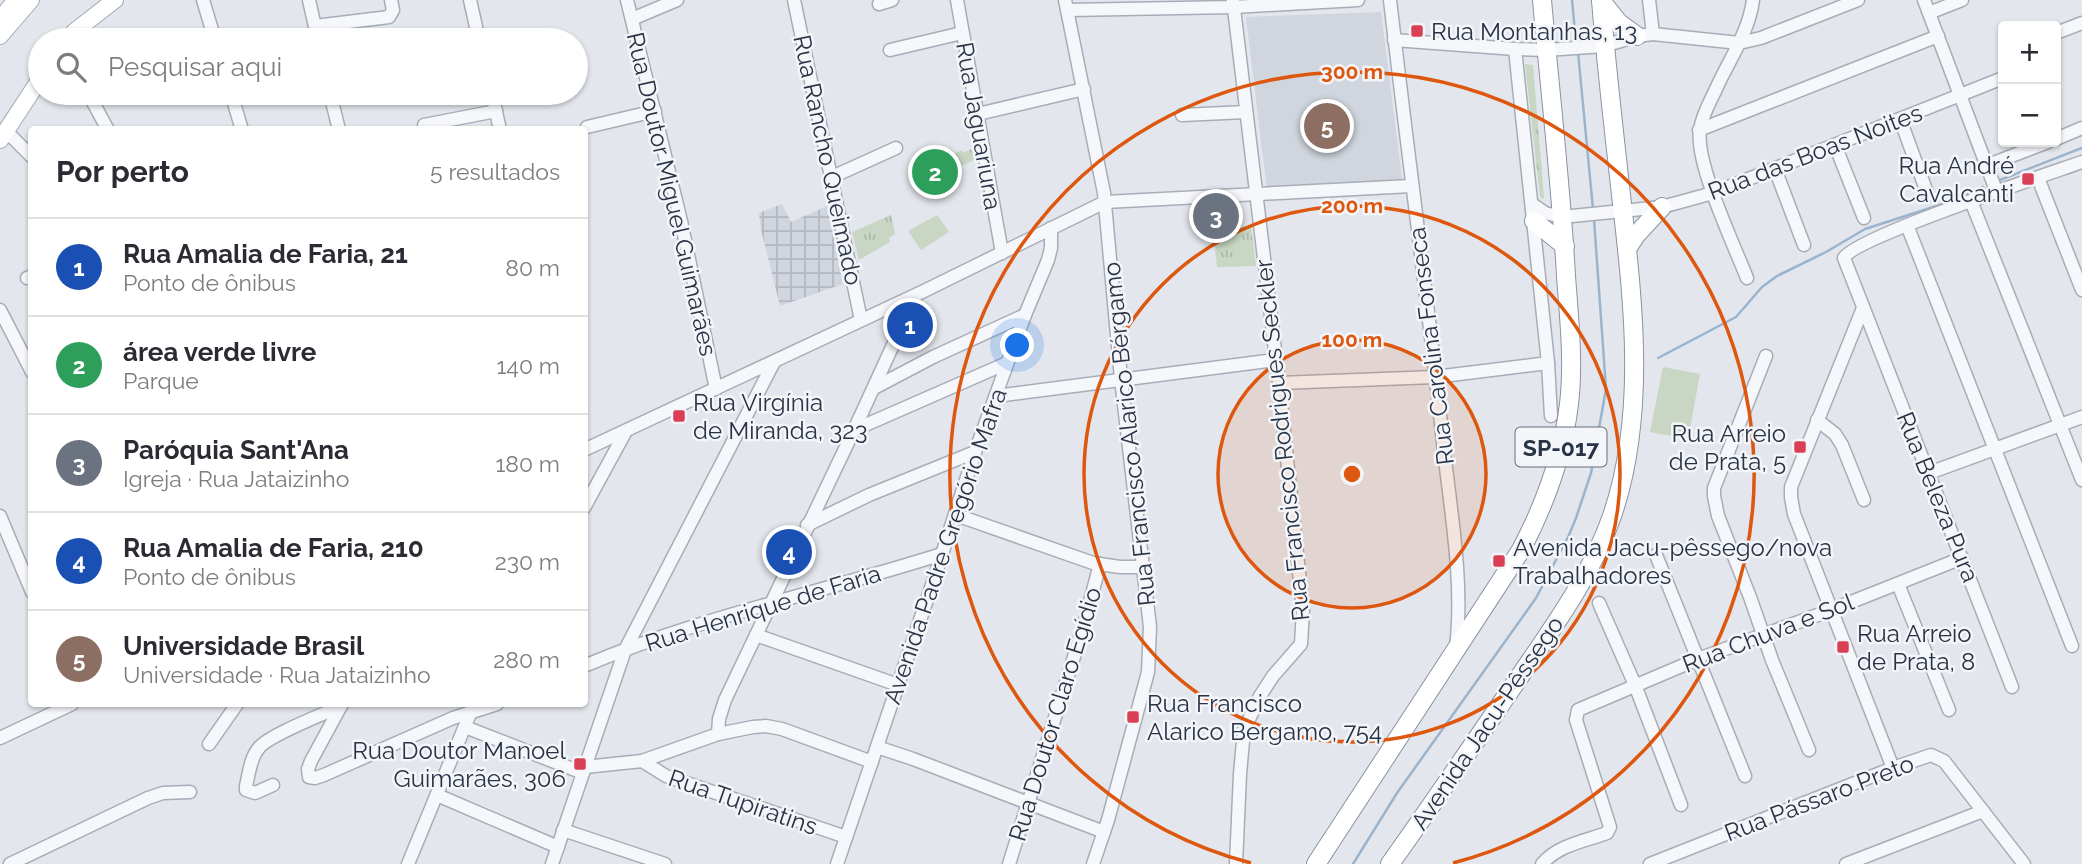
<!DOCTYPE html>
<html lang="pt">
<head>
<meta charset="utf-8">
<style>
  :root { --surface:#fff; --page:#f2f2f3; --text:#2b2b33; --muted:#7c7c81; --line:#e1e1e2; --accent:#d94056 }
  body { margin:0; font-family:Raleway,sans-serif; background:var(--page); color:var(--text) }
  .controls { position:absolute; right:21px; top:21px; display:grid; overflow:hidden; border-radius:7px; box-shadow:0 2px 5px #0004 }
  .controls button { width:63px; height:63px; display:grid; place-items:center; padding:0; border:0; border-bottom:2px solid var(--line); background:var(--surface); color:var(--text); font:35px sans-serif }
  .you { position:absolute; left:1018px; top:346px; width:24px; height:24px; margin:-18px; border:5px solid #fff; border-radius:50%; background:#1a73e8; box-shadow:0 0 0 10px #1a73e833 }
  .badge { display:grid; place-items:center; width:46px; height:46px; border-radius:50%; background:var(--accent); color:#fff; font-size:23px; font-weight:700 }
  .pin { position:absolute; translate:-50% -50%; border:4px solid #fff; box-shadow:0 2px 7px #0006 }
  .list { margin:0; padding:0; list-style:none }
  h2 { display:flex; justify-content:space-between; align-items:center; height:91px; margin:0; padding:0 28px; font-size:30px }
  h2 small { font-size:23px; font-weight:400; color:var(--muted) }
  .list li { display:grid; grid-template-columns:46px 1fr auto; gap:21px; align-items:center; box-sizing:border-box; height:98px; padding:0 28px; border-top:2px solid var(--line) }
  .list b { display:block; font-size:26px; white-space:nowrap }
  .list p { margin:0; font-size:23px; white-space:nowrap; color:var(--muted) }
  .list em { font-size:23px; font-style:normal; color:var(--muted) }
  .icon { flex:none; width:38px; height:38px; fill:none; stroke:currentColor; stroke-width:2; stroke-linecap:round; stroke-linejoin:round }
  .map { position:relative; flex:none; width:2082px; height:864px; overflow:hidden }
  .search { position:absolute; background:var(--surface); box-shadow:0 2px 5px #0004; left:28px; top:28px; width:560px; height:77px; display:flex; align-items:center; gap:18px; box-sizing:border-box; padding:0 24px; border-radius:38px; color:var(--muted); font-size:26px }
  .panel { position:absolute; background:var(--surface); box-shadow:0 2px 5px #0004; left:28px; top:126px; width:560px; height:581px; border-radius:7px }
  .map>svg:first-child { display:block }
  .built { fill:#d0d5de }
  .industrial { fill:url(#industrial-grid) }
  .grass { fill:#c8d6c3 }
  .park { fill:url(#park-tufts) }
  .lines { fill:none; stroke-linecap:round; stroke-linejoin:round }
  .stream { stroke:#9bb4ce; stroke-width:2.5 }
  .minor-casing { stroke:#a7adb7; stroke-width:15 }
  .major-casing { stroke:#a1aab9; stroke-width:18 }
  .highway-casing { stroke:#8993a4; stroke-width:20 }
  .minor { stroke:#f6f7fa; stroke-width:12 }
  .major { stroke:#fff; stroke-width:16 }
  .highway { stroke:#fff; stroke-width:18 }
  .ring { fill:none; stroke:#de570f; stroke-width:3.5 }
  .poi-dot { fill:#d94056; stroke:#f3f5f9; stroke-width:2.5 }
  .labels { text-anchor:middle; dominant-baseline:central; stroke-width:5; stroke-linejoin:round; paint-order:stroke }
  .shield { fill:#f3f5f9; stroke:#666d7c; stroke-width:2 }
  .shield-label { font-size:23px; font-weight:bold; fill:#293346 }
  .poi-label { font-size:24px; fill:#293346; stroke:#f3f5f9; text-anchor:start }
  .street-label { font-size:24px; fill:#293346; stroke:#f3f5f9 }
  .centre { fill:#de570f; stroke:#f3f5f9; stroke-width:3.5 }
  .ring-label { font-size:21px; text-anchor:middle; font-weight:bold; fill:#de570f; stroke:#f3f5f9; stroke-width:5; stroke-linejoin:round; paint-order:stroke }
</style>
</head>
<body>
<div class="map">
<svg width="2082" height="864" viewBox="0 0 2082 864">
  <defs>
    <pattern id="industrial-grid" width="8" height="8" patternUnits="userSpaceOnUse" patternTransform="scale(1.75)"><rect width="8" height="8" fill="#d0d5de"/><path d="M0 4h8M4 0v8" fill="none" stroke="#b3b7c0"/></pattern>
    <pattern id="park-tufts" width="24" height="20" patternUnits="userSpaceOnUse" patternTransform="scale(1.75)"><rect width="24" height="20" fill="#c8d6c3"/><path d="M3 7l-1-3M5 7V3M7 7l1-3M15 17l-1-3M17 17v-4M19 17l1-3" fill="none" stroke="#acb8a9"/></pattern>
  </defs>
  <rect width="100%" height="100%" fill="#e3e6ec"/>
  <polygon class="built" points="1381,12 1402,179 1267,190 1246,17"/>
  <polygon class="industrial" points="782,204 791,222 827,206 843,284 780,306 761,230 759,213"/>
  <g class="grass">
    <polygon points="937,215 949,232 921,250 908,231"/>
    <polygon points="1663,367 1700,374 1688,439 1650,432"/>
  </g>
  <g class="park">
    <polygon points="1525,64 1533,65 1544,199 1540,197"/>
    <polygon points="971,149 976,159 913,189 911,177 931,168 931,164 962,150 963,153"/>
    <polygon points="891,215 895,234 889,238 890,242 859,260 852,232"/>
    <polygon points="1251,226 1256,266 1217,267 1214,238 1222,238 1221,230 1230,229 1230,227"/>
  </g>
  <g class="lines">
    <g class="stream">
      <polyline points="1572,0 1576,42"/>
      <polyline points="1578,52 1593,209"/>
      <polyline points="2000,180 2082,148"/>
      <polyline points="1658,358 1736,317 1762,287 1777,276 1826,252 1865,229 1958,199 1983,187"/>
      <polyline points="1353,864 1397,793 1536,598 1569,535 1576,518 1591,473 1606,389 1594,219"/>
    </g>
    <defs>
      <g id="minor">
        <polyline points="203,0 215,40"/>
        <polyline points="309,0 318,40"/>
        <polyline points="470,0 479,40"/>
        <polyline points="627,0 681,221 716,389"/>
        <polyline points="794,0 861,320"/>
        <polyline points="957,0 1002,253"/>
        <polyline points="1065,0 1104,193 1121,379 1150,627 1148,672 1108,820 1093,864"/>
        <polyline points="1233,0 1279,383 1303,610 1301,644 1273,676 1260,696 1244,730 1240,774 1236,864"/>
        <path d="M1390 0C1407 147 1427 294 1443 442 1450 508 1464 581 1456 647"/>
        <polyline points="1649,0 1653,34"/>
        <polyline points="1924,0 1997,193"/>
        <polyline points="879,4 892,0"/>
        <polyline points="1067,10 1234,7 1358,0"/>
        <polyline points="1929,13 1962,0"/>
        <polyline points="632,19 677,0"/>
        <polyline points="315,26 389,17 393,10 391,0"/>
        <polyline points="2056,33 2082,23"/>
        <polyline points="1394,40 1515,49 1546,50 1604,46 1637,36 1653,34 1739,43 1761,38 1858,0"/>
        <polyline points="1515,49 1548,363 1551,416"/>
        <polyline points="890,50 962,33"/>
        <polyline points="88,93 108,130"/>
        <polyline points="231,93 242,130"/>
        <polyline points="330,93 339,130"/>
        <polyline points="492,93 500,130"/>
        <polyline points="978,114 1084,89"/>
        <polyline points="1182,115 1246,112"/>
        <polyline points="1900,119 1928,195"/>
        <polyline points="424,125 496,111"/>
        <polyline points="587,127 655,111"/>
        <polyline points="1699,130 1938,36"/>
        <polyline points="6,131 32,157"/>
        <polyline points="2056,139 2082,128"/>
        <polyline points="1835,145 1864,218"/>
        <polyline points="1988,165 2048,142"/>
        <polyline points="1775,169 1804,245"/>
        <polyline points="832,177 896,148"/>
        <polyline points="2038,178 2082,290"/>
        <polyline points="1971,201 2082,480"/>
        <polyline points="1532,204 1545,213 1562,217 1662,207 1713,193 2003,78"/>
        <polyline points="1907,225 2072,646"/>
        <polyline points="27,278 32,276"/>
        <path d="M1747 278C1734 245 1695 163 1700 130 1702 115 1710 102 1716 89 1729 60 1749 32 1753 0"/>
        <polyline points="1863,308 1791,487 1791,497 1794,514 1893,768"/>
        <polyline points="0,310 32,372"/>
        <polyline points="1766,356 1714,488 1714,496 1718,516 1750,597 1772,660 1809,750"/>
        <polyline points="1279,383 1435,377 1548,363"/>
        <polyline points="874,388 933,357 1025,315"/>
        <polyline points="996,396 1275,360"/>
        <polyline points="1817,420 1835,434 1842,445 1864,500"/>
        <polyline points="854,430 1007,363"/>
        <polyline points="584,450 924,291 1105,202 1411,186"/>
        <polyline points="1929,473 2082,417"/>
        <polyline points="584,508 626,431"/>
        <polyline points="956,515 1093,563 1120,567 1143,567"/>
        <polyline points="0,516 32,592"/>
        <polyline points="807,525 869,495 975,452"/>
        <polyline points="1656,555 1745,776"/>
        <polyline points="1898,584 1949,710"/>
        <polyline points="1599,603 1635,685 1681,805"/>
        <polyline points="756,635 898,685"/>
        <path d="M584 666C700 617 823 592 942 554"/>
        <path d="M2012 687 1844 258C1854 238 2048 174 2082 162"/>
        <polyline points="342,704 311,761 308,769 309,777 315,778 324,775 453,718 497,704"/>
        <polyline points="465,727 583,773"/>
        <polyline points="718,734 719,719 725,700 854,430 916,295"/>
        <polyline points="0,738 72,704"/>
        <polyline points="209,744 237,704"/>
        <polyline points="877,747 913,759 1104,832"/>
        <polyline points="642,761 666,776 846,837"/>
        <polyline points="585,767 642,761 718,734 753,727 766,726 782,729 872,762"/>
        <path d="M273 785 255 793 246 790V786C249 774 250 759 258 749 266 736 324 714 341 706"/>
        <polyline points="437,795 558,847"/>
        <polyline points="563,830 665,864"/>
        <polyline points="10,864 148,798 163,793 190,792"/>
        <polyline points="408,864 472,709"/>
        <polyline points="552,864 625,650 774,362"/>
        <polyline points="837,864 934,579 975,452 1025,315 1048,260 1051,248 1051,228"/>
        <polyline points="1009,864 1083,628 1100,564"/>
        <path d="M1542 864C1558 845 1585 841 1607 833L1610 827 1576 720 1578 710 1698 659 1831 610 1962 558"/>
        <polyline points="1650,864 1893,768 1931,755 1944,761 2024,864"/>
        <polyline points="1846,864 1983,811"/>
      </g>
      <g id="major">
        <polyline points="0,19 16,0"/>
        <polyline points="0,36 31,0"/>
        <polyline points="67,40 75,31 115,0"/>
        <polyline points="0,140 40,79"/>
      </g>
      <g id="highway">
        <polyline points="1601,1 1619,23 1637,36"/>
        <polyline points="1534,221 1565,246"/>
        <polyline points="1627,249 1636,235 1662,207"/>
        <path d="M1316 864 1521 550C1545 504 1563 456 1569 404 1574 362 1569 318 1566 276 1561 184 1550 92 1542 0"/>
        <path d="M1390 864C1434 802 1477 739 1520 676 1554 626 1592 574 1612 516 1647 414 1633 300 1621 195 1614 130 1606 65 1601 0"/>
      </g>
    </defs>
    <use href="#minor" class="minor-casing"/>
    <use href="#major" class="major-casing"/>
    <use href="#highway" class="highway-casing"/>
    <use href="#minor" class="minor"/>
    <use href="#major" class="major"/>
    <use href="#highway" class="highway"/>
  </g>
  <circle cx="1352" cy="474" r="134" fill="#de570f" fill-opacity=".12"/>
  <g class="ring">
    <circle cx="1352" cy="474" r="134"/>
    <circle cx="1352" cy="474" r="268"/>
    <path d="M1251 863A402 402 0 1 1 1453 863"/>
  </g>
  <g class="poi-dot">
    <rect x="1410" y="24" width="14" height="14" rx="3.5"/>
    <rect x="2021" y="172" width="14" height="14" rx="3.5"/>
    <rect x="672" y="409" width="14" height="14" rx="3.5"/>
    <rect x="1793" y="440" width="14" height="14" rx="3.5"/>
    <rect x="1492" y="554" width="14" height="14" rx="3.5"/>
    <rect x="1836" y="640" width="14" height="14" rx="3.5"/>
    <rect x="1126" y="710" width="14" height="14" rx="3.5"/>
    <rect x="573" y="757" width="14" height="14" rx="3.5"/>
  </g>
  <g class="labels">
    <rect class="shield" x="1515.5" y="427.5" width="91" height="39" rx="5"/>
    <g class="shield-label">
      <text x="1561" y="447">SP-017</text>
    </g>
    <g class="poi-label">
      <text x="1431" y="31">Rua Montanhas, 13</text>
      <text x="2014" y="165" text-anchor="end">Rua André<tspan x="2014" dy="28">Cavalcanti</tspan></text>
      <text x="693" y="402">Rua Virgínia<tspan x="693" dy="28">de Miranda, 323</tspan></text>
      <text x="1786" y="433" text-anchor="end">Rua Arreio<tspan x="1786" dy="28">de Prata, 5</tspan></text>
      <text x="1513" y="547">Avenida Jacu-pêssego/nova<tspan x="1513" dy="28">Trabalhadores</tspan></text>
      <text x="1857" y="633">Rua Arreio<tspan x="1857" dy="28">de Prata, 8</tspan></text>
      <text x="1147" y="703">Rua Francisco<tspan x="1147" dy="28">Alarico Bergamo, 754</tspan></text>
      <text x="566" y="750" text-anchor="end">Rua Doutor Manoel<tspan x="566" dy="28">Guimarães, 306</tspan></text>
    </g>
    <g class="street-label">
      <text transform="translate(979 126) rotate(80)">Rua Jaguariuna</text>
      <text transform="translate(1815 152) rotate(-21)">Rua das Boas Noites</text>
      <text transform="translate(828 160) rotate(78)">Rua Rancho Queimado</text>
      <text transform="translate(672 194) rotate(77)">Rua Doutor Miguel Guimarães</text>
      <text transform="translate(1431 346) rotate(-97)">Rua Carolina Fonseca</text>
      <text transform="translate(1129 434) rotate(-96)">Rua Francisco Alarico Bérgamo</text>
      <text transform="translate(1282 440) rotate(-96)">Rua Francisco Rodrigues Seckler</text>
      <text transform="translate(1938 497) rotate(68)">Rua Beleza Pura</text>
      <text transform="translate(945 546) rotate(-71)">Avenida Padre Gregório Mafra</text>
      <text transform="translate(763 608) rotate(-17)">Rua Henrique de Faria</text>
      <text transform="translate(1768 633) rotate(-21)">Rua Chuva e Sol</text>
      <text transform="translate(1055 714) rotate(-73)">Rua Doutor Claro Egídio</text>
      <text transform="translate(1487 723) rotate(-56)">Avenida Jacu-Pêssego</text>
      <text transform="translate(1819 798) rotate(-21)">Rua Pássaro Preto</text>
      <text transform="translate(743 802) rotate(19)">Rua Tupiratins</text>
    </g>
  </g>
  <circle cx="1352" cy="474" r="10" class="centre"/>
  <g class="ring-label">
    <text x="1352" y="79">300 m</text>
    <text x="1352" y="213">200 m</text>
    <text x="1352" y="347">100 m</text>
  </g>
</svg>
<div class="controls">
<button>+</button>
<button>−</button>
</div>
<div class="you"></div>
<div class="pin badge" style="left:910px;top:325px;background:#1a4fb4">1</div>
<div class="pin badge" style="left:935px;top:172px;background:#2e9e5b">2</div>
<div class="pin badge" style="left:1216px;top:216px;background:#6b7280">3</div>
<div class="pin badge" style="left:789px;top:552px;background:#1a4fb4">4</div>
<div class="pin badge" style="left:1327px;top:126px;background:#8d6e63">5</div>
<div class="search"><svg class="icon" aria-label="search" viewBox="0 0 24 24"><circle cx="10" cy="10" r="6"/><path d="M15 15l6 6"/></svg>Pesquisar aqui</div>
<section class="panel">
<h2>Por perto<small>5 resultados</small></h2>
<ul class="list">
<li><span class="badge" style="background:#1a4fb4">1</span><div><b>Rua Amalia de Faria, 21</b><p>Ponto de ônibus</p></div><em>80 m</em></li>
<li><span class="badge" style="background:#2e9e5b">2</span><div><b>área verde livre</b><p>Parque</p></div><em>140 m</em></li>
<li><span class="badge" style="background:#6b7280">3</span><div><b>Paróquia Sant'Ana</b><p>Igreja · Rua Jataizinho</p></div><em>180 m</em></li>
<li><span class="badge" style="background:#1a4fb4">4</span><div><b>Rua Amalia de Faria, 210</b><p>Ponto de ônibus</p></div><em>230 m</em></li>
<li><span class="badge" style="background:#8d6e63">5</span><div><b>Universidade Brasil</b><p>Universidade · Rua Jataizinho</p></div><em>280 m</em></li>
</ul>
</section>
</div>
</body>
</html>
